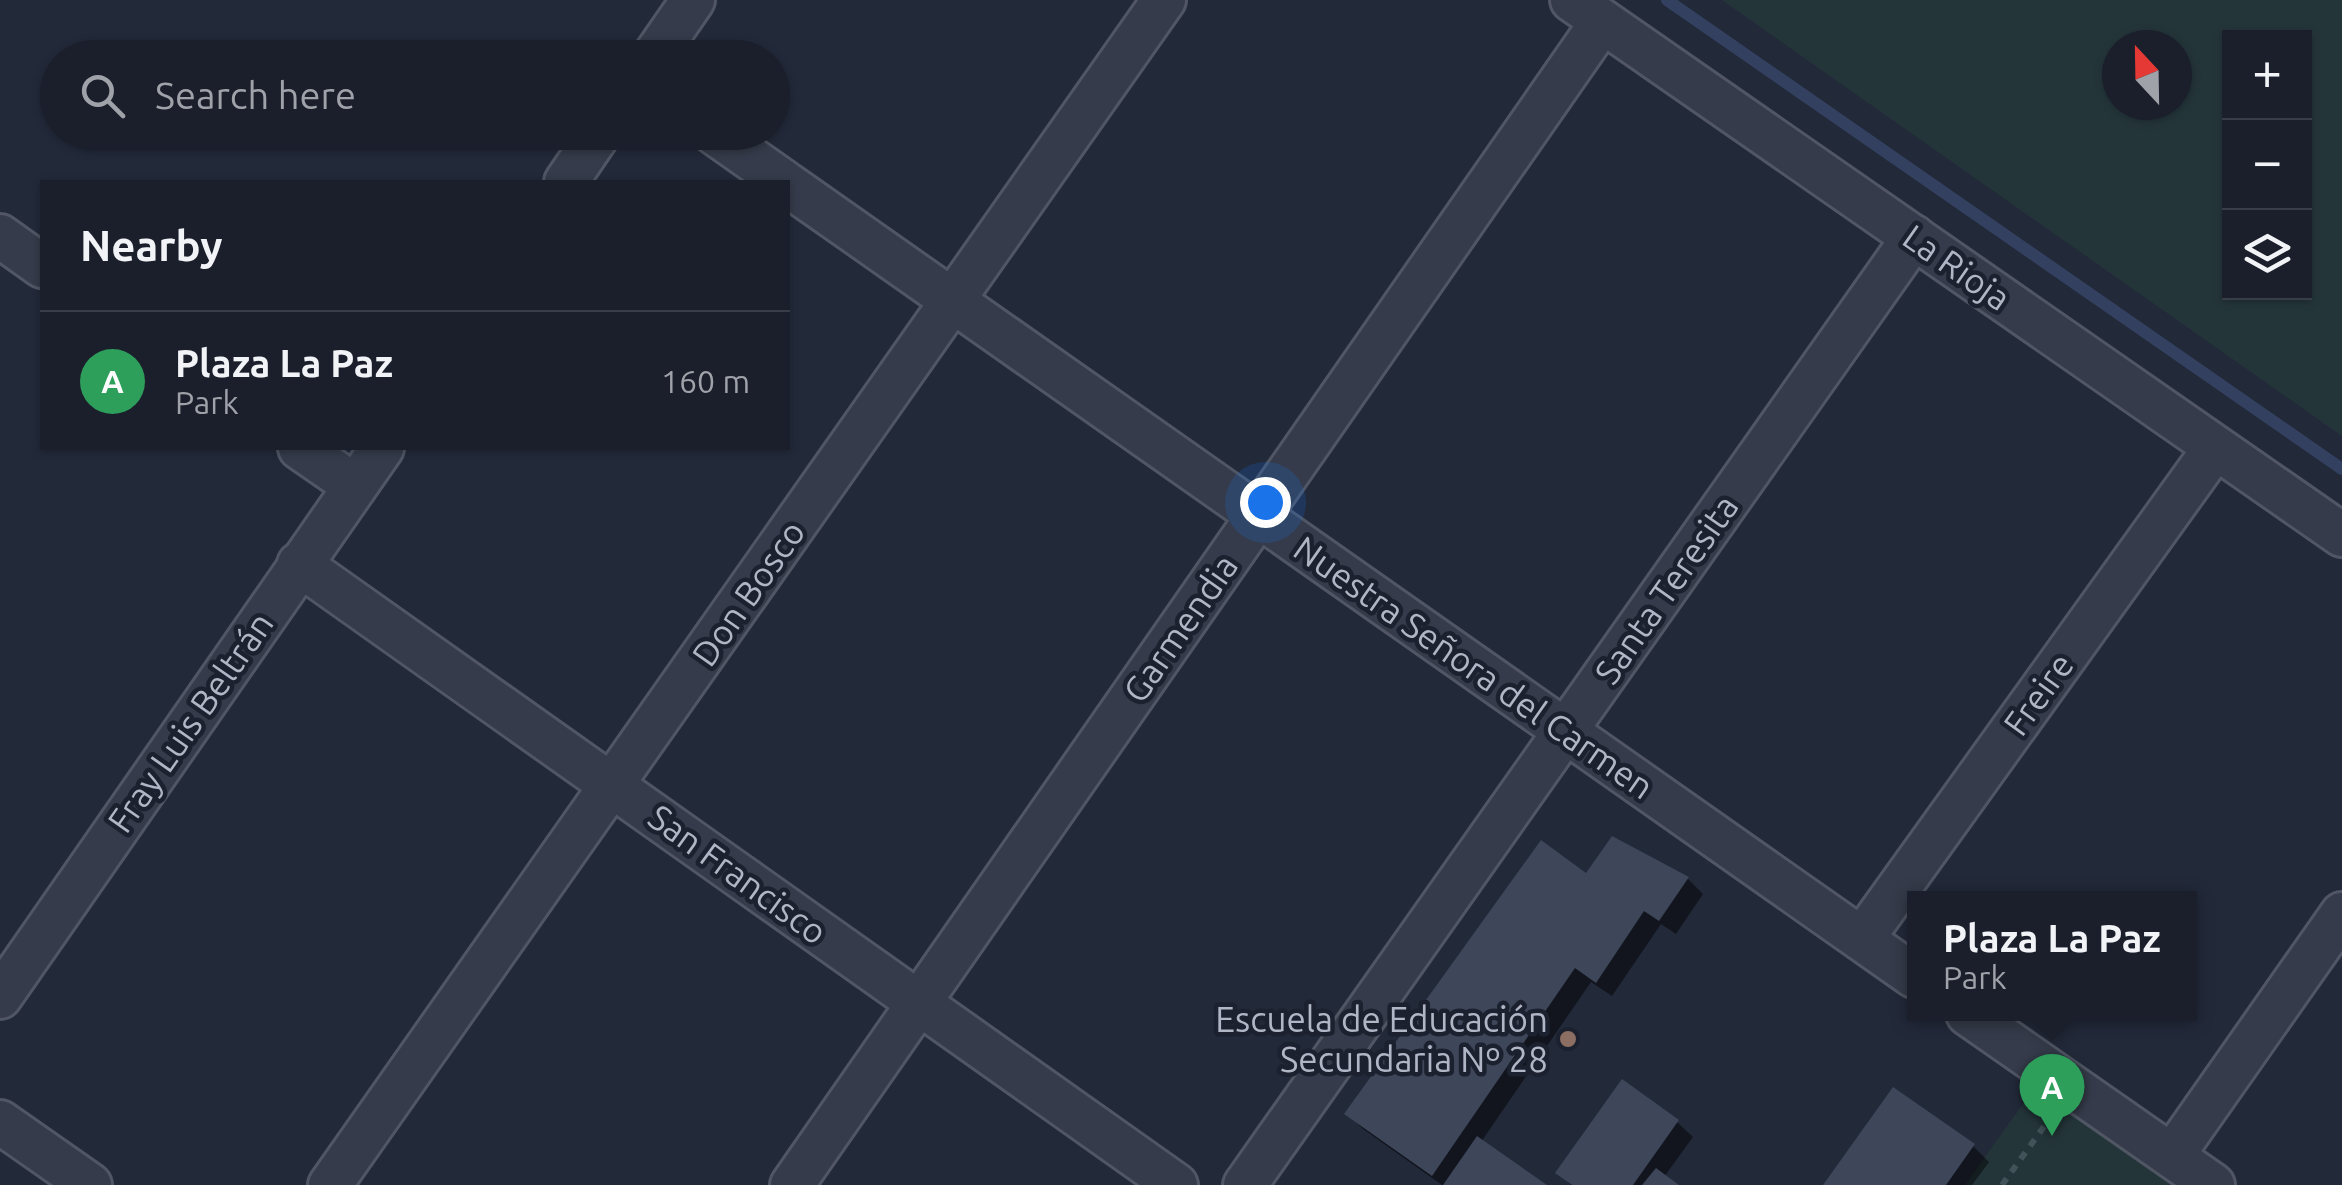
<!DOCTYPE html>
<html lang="en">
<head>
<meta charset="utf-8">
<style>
  :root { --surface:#1a1f2b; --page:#232733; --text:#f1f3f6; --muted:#9fa2a9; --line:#383d47; --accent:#84a3f7 }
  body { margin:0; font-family:Ubuntu,sans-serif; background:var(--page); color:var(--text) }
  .controls { position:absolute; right:30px; top:30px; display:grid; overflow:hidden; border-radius:0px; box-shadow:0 2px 8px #0004 }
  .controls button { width:90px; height:90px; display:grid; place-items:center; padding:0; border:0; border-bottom:2px solid var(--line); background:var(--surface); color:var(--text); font:50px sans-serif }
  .compass { position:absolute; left:2102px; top:30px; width:90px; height:90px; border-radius:50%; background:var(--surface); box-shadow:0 2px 8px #0004; rotate:338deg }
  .you { position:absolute; left:1265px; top:502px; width:35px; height:35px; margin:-25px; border:8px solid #fff; border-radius:50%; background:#1a73e8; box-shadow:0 0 0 15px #1a73e833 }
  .badge { display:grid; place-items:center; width:65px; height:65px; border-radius:50%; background:var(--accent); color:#fff; font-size:32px; font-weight:700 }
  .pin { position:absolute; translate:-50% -82px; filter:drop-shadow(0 2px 5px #0008) }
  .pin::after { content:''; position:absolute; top:52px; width:35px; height:30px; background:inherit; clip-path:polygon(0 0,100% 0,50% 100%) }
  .popup { position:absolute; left:1907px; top:891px; width:290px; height:130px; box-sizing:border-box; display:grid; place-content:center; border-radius:0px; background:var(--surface); filter:drop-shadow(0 2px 8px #0005); font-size:32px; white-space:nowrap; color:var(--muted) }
  .popup b { font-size:38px; color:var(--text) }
  .popup::after { content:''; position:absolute; left:50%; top:100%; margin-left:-20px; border:20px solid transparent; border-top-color:var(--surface) }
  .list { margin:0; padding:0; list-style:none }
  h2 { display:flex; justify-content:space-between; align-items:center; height:130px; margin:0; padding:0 40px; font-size:42px }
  h2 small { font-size:32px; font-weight:400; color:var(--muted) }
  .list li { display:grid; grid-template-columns:65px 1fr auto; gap:30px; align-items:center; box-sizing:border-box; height:140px; padding:0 40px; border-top:2px solid var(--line) }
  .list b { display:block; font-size:38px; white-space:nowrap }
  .list p { margin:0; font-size:32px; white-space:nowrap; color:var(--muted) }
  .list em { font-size:32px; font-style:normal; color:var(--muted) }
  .icon { flex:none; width:55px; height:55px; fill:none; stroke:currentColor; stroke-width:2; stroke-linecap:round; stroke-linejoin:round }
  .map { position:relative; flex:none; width:2342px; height:1185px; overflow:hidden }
  .search { position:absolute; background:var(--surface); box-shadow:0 2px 8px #0004; left:40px; top:40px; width:750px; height:110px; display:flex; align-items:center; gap:25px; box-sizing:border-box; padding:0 35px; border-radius:55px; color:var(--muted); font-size:38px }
  .panel { position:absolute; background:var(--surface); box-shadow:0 2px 8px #0004; left:40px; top:180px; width:750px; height:270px; border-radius:0px }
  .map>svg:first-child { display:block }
  .green { fill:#24353a; fill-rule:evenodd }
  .shadow { fill:#0007 }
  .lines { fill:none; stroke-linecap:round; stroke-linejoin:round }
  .stream { stroke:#33405f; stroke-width:12 }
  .building { fill:#3e4659 }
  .street-casing { stroke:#505664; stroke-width:48 }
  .path { stroke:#415258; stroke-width:6; stroke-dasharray:8 8; stroke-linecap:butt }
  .street { stroke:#353b4a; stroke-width:42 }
  .education-dot { fill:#8d6e63; stroke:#1b212e; stroke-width:4 }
  .labels { text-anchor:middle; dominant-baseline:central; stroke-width:9; stroke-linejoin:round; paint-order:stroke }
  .street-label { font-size:35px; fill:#b0b6c6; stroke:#1b212e }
  .poi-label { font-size:35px; fill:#b0b6c6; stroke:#1b212e; text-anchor:end }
</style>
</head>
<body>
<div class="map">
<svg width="2342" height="1185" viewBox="0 0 2342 1185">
  <rect width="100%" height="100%" fill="#222939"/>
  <g class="green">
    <path d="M1722 0H2342V436ZM2230 38H2304V292H2230ZM2117 45H2177V105H2117Z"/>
    <polygon points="2035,1087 2174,1185 1965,1185"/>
  </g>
  <g class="shadow">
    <polygon points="1613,840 1688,879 1703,894 1676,934 1661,924 1612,996 1591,982 1481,1142 1543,1185 1442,1185 1363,1129 1348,1114 1586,876"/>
    <polygon points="1677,1122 1693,1137 1664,1177 1675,1185 1571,1185 1558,1173"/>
    <polygon points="1973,1146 1989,1162 1972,1185 1826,1185"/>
  </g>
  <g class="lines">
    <polyline class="stream" points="1667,0 2342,469"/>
  </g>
  <g class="building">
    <polygon points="1612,836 1689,877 1659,921 1644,911 1596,983 1575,968 1432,1176 1344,1114 1541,840 1586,873"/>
    <polygon points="1622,1079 1679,1120 1633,1185 1572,1185 1555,1173"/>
    <polygon points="1893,1087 1975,1144 1946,1185 1823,1185"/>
    <polygon points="1477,1136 1547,1185 1443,1185"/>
    <polygon points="1656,1168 1679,1185 1642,1185"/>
  </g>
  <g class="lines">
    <defs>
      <g id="street">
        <polyline points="1572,0 2342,535"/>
        <polyline points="653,58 693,0"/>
        <polyline points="713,132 784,182"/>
        <polyline points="566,182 600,132"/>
        <polyline points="788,185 1914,976"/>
        <polyline points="0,236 42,266"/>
        <polyline points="300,448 355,486"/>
        <path d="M299 564C593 769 882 980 1176 1185"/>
        <polyline points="1862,939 2215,448"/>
        <polyline points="0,997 382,448"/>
        <polyline points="1968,1014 2213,1185"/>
        <polyline points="0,1122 90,1185"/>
        <polyline points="2172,1156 2342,914"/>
        <polyline points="330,1185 1164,0"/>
        <polyline points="792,1185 1602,22"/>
        <polyline points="1245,1185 1914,237"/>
      </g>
    </defs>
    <use href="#street" class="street-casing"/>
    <polyline class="path" points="2002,1185 2048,1121"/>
    <use href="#street" class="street"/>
  </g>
  <circle class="education-dot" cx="1568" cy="1039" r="10"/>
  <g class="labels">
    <g class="street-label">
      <text transform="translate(1957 267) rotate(35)">La Rioja</text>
      <text transform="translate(1666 589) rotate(-55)">Santa Teresita</text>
      <text transform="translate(748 593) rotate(-55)">Don Bosco</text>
      <text transform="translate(1180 628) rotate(-55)">Garmendia</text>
      <text transform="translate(1474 667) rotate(35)">Nuestra Señora del Carmen</text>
      <text transform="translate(2038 694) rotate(-54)">Freire</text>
      <text transform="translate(190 722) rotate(-55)">Fray Luis Beltrán</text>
      <text transform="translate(738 874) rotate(36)">San Francisco</text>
    </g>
    <g class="poi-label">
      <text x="1548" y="1019">Escuela de Educación<tspan x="1548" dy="40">Secundaria Nº 28</tspan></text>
    </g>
  </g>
</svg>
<div class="controls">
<button>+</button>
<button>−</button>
<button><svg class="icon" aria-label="layers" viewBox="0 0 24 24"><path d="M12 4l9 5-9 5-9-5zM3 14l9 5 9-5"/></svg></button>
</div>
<svg class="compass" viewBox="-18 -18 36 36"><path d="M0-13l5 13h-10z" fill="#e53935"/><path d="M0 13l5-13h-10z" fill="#9fa2a9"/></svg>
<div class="you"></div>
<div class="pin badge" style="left:2052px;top:1136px;background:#2e9e5b">A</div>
<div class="popup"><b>Plaza La Paz</b>Park</div>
<div class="search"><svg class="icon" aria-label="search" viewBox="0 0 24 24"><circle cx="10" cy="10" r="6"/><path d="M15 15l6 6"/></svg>Search here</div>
<section class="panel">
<h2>Nearby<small></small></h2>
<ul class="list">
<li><span class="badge" style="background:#2e9e5b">A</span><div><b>Plaza La Paz</b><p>Park</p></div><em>160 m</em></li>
</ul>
</section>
</div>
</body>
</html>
